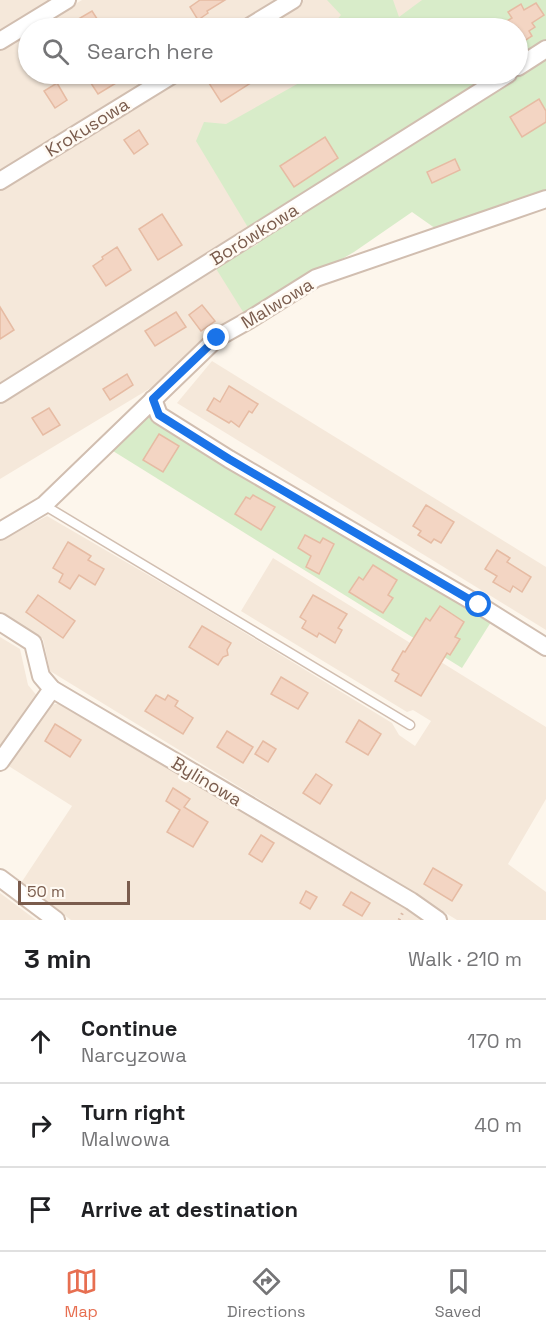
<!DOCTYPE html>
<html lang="en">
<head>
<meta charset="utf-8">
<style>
  :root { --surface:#fff; --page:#f2f2f2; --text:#202124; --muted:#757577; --line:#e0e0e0; --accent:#e76f51 }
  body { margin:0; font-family:"Space Grotesk",sans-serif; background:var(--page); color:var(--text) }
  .scale { position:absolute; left:18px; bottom:15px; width:112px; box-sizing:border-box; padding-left:6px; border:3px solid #7a5c4d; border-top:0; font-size:16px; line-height:21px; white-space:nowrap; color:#7a5c4d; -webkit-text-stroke:4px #fffaf3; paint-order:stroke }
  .stop { position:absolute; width:18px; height:18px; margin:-14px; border:4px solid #1a73e8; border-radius:50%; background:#fff }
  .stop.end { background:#1a73e8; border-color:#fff; box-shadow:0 2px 6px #0008 }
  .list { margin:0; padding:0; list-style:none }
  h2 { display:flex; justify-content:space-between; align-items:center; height:78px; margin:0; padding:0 24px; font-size:26px }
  h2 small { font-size:20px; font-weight:400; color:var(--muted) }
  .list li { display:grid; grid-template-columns:39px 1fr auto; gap:18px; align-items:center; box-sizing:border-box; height:84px; padding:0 24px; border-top:2px solid var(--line) }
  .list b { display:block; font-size:22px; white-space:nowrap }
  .list p { margin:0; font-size:20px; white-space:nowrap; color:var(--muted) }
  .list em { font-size:20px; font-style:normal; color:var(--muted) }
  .icon { flex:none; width:33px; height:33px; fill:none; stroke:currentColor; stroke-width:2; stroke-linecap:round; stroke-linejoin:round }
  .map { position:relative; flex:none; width:546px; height:920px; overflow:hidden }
  .search { position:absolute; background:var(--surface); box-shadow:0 2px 4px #0004; left:18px; right:18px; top:18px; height:66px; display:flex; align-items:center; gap:15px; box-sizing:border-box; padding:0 21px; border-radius:33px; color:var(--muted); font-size:22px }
  .sheet { height:330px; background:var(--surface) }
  nav { display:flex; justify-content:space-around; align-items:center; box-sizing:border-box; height:84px; border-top:2px solid var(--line); background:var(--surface); font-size:16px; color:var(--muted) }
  nav a { display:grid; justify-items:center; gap:3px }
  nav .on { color:var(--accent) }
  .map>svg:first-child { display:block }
  .residential { fill:#f5e8da }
  .green { fill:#d8ecc9 }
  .building { fill:#f3d5c3; stroke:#e6bba3; stroke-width:1.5 }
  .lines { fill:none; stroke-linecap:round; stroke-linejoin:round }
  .service-casing { stroke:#d1beb0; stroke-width:11 }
  .minor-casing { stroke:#d1beb0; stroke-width:20 }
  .path { stroke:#d9b8a5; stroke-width:3; stroke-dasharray:1.5 4.5; stroke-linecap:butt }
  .service { stroke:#fff; stroke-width:8 }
  .minor { stroke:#fff; stroke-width:16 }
  .route { stroke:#1a73e8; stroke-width:8 }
  .labels { text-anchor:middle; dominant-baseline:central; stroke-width:5; stroke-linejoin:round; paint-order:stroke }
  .street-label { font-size:18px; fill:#7a5c4d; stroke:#fffaf3 }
</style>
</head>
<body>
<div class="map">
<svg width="546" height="920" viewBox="0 0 546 920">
  <rect width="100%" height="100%" fill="#fdf6ec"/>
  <g class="residential">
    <polygon points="0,0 53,0 0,33"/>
    <polygon points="82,0 279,0 233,28 35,28"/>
    <polygon points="304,0 546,0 518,28 258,28"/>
    <polygon points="28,33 28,74 160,74 0,172 0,50"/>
    <polygon points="546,65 546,128 205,339 154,386 0,479 0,404"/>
    <polygon points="186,74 497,74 0,384 0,189"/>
    <polygon points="212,361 546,567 546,630 177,403"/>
    <polygon points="47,516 191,600 392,723 399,735 415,746 431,721 413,710 407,712 241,611 273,558 546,727 546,799 508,864 546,892 546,920 457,920 50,671 43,639 0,612 0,541"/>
    <polygon points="0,637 20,649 28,685 38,697 0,752"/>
    <polygon points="61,703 427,920 71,920 21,883 72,806 7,765 50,705"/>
    <polygon points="0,893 36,920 0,920"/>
  </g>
  <g class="green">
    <polygon points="327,0 393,0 399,17 422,0 546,0 546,190 439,231 412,212 354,252 245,315 215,267 258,244 196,141 204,122 226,124 315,74 518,74 518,28 330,28 341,15"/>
    <polygon points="149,415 491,622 462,668 113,451"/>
  </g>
  <g class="building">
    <polygon points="200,0 225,0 207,11 208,13 198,20 190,7"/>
    <polygon points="536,3 544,15 532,23 535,27 529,31 532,36 518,45 518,28 495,28 512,18 508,12 521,4 524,10"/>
    <polygon points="92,11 103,28 63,28"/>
    <polygon points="85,74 131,74 98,94"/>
    <polygon points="216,74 265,74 221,102 207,80"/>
    <polygon points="57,83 67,100 55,108 44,91"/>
    <polygon points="539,99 546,111 546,122 522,137 510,117"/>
    <polygon points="139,130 148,144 134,154 124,140"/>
    <polygon points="325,137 338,158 294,187 280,166"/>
    <polygon points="455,159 460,170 432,183 427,172"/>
    <polygon points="162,214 182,245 158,260 139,229"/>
    <polygon points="117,247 131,270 106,286 93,266 103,259 102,257"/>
    <polygon points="202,305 215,321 201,331 189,315"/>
    <polygon points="0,307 14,330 0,339"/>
    <polygon points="176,312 186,327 155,346 145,331"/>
    <polygon points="127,374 133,385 110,400 103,389"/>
    <polygon points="229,386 258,404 252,413 249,411 239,427 231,421 229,423 207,410 214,398 220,402"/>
    <polygon points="49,408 60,425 43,435 32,418"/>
    <polygon points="159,434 179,446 163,472 143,460"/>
    <polygon points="253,495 275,507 261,530 235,514 246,497 250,499"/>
    <polygon points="426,505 454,522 441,543 434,539 431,543 418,535 421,531 413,526"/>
    <polygon points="305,535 320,543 323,538 334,544 319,574 306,567 311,556 298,548"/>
    <polygon points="68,542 91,556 88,560 104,569 95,585 79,575 70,589 59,582 63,574 53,568"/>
    <polygon points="497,550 510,558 507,562 531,577 522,592 513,586 510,592 493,582 497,576 485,569"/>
    <polygon points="373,565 397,580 388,595 393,598 383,613 349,592 359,577 363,580"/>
    <polygon points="38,595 75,621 63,638 26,612"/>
    <polygon points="313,595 347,614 338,628 342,630 335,643 319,633 317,637 302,628 306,621 300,617"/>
    <polygon points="440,606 464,622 455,637 460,639 450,655 447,653 421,696 395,681 399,674 392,670 403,651 405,652 426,618 430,621"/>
    <polygon points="202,626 231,643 227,650 228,655 223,657 218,665 189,647"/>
    <polygon points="281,677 308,693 298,709 271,694"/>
    <polygon points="156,695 165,700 168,695 178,701 175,706 193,718 183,734 145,711"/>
    <polygon points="359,720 381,734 368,755 346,742"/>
    <polygon points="55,724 81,740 70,757 45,741"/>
    <polygon points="227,731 253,747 243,763 217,747"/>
    <polygon points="263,741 276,749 268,762 255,754"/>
    <polygon points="316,774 332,785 320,804 303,793"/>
    <polygon points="173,788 190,799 184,807 208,822 193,847 167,832 180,810 166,801"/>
    <polygon points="261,835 274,843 262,862 249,854"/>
    <polygon points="433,868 462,885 452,901 424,884"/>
    <polygon points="306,891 317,897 310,909 300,903"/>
    <polygon points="351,892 370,903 362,916 343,905"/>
  </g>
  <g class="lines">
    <defs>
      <polyline id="service" points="44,505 410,725"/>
      <g id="minor">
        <polyline points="247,28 293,0"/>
        <polyline points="0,41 67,0"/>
        <polyline points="518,67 546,49"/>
        <polyline points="0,181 174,74"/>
        <polyline points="0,394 508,74"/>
        <polyline points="153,399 159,415 229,459 479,605 546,647"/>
        <polyline points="0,531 44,505 217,338 249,320 316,278 546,199"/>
        <polyline points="0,622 33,643 41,676 52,689 411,901 438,920"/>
        <polyline points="0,762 52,689"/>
        <polyline points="0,878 56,920"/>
      </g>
    </defs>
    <use href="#service" class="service-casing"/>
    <use href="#minor" class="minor-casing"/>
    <polyline class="path" points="399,920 403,912"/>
    <use href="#service" class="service"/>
    <use href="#minor" class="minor"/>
  </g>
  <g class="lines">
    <polyline class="route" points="217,338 153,399 159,415 229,459 479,605"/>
  </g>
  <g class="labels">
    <g class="street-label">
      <text transform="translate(87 127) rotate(-32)">Krokusowa</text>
      <text transform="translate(254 234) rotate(-32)">Borówkowa</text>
      <text transform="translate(277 303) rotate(-31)">Malwowa</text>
      <text transform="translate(207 781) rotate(31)">Bylinowa</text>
    </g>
  </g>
</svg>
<div class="scale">50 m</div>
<div class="stop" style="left:479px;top:605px"></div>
<div class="stop end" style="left:217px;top:338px"></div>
<div class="search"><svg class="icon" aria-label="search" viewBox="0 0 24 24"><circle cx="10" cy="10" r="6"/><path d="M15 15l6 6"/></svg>Search here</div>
</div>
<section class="sheet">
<h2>3 min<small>Walk · 210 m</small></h2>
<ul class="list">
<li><svg class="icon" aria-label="ahead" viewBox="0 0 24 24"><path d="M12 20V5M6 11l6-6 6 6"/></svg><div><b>Continue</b><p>Narcyzowa</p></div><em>170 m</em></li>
<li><svg class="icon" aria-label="right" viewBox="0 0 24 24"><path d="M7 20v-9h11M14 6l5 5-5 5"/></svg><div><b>Turn right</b><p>Malwowa</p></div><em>40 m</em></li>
<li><svg class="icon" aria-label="arrive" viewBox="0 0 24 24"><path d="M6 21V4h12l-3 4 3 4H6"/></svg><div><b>Arrive at destination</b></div></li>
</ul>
</section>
<nav>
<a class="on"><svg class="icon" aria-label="map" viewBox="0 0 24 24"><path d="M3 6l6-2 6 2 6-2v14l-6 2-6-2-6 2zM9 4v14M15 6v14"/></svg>Map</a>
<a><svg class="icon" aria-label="directions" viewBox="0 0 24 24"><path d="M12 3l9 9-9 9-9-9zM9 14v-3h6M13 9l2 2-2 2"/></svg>Directions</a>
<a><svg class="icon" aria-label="saved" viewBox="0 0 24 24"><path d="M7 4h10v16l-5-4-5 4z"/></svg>Saved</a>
</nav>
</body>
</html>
